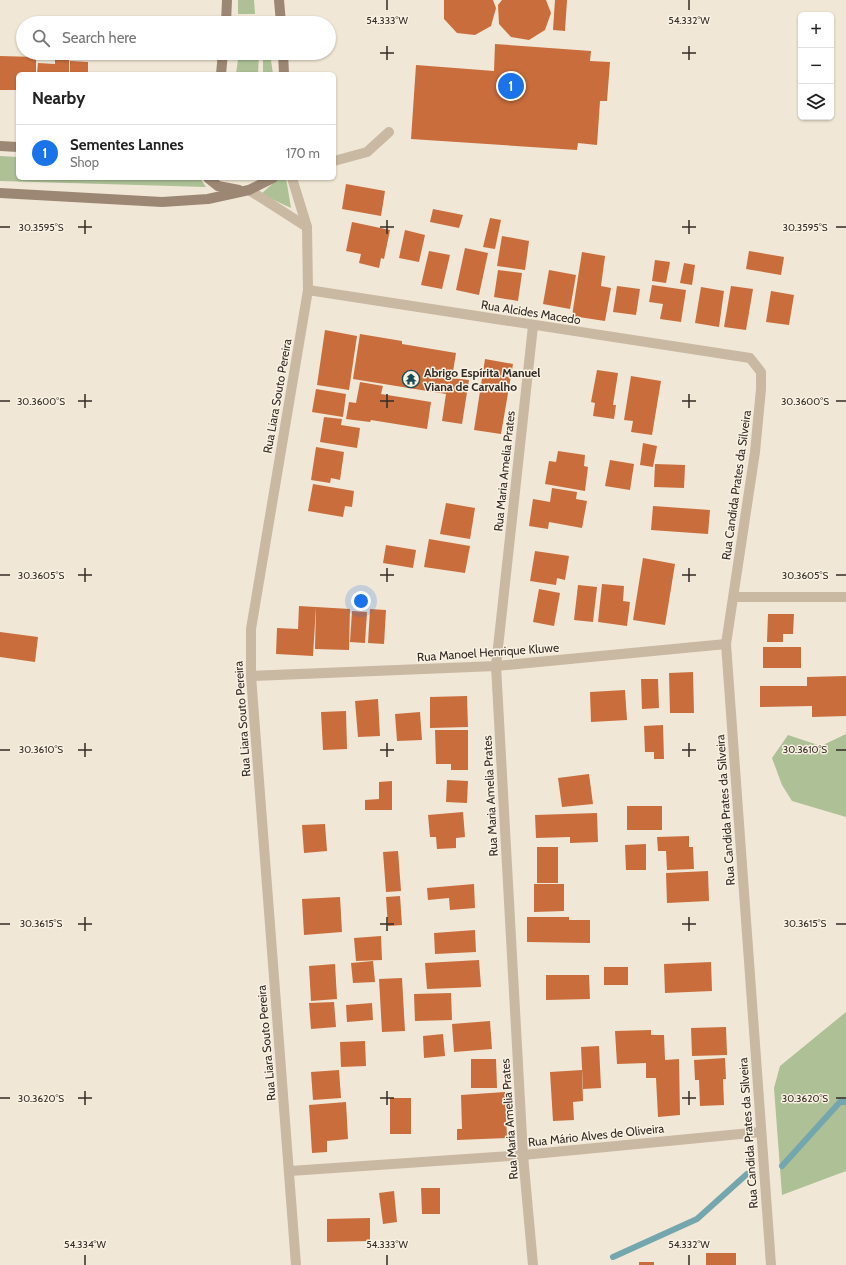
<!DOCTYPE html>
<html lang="en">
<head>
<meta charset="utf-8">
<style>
  :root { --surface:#fff; --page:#f6f6f6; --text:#222; --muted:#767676; --line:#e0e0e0; --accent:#1a73e8 }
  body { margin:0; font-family:Cabin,sans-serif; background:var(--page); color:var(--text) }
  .controls { position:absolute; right:12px; top:12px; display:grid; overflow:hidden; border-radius:6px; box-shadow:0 1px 3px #0004 }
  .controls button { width:36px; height:36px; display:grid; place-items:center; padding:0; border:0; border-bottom:1px solid var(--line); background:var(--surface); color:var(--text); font:20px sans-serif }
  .you { position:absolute; left:361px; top:601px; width:14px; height:14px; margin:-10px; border:3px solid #fff; border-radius:50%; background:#1a73e8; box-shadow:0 0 0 6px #1a73e833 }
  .badge { display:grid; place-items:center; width:26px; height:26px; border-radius:50%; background:var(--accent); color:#fff; font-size:13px; font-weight:700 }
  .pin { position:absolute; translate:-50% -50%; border:2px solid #fff; box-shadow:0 1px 4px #0006 }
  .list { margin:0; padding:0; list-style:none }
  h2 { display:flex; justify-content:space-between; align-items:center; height:52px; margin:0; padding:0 16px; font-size:17px }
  h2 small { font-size:13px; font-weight:400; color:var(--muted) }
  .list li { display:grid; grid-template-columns:26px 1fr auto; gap:12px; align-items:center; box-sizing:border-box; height:56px; padding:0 16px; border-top:1px solid var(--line) }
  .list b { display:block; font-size:15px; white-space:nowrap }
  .list p { margin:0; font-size:13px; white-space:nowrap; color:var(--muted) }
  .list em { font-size:13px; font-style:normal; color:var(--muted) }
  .icon { flex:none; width:22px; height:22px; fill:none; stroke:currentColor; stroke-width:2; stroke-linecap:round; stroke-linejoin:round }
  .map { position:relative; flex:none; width:846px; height:1265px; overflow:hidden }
  .search { position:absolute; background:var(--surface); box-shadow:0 1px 3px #0004; left:16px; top:16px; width:320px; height:44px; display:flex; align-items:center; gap:10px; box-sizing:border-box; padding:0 14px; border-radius:22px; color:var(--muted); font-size:15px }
  .panel { position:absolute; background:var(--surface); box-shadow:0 1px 3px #0004; left:16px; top:72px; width:320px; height:108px; border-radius:6px }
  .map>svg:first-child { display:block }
  .green { fill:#adc096 }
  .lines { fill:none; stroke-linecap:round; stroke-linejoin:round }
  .stream { stroke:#74a6ae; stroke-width:6 }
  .building { fill:#c96d3c }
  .lane { stroke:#c9b8a2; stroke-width:10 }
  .street { stroke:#c9b8a2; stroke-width:10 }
  .secondary { stroke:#9c8774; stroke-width:10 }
  .ticks { fill:none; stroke:#332b25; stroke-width:1.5 }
  .labels { text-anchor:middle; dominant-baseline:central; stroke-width:3; stroke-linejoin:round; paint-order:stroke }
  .street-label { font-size:12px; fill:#332b25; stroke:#f9f1e2 }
  .poi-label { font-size:12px; font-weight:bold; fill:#332b25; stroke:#f9f1e2; text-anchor:start }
  .ticks-label { font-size:10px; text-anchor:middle; fill:#332b25; stroke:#f9f1e2; stroke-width:3; stroke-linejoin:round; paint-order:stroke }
</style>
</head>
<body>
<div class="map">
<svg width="846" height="1265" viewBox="0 0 846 1265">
  <rect width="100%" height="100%" fill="#f1e7d6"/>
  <g class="green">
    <polygon points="238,0 254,0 255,14 238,14"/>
    <polygon points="239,53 259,53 258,74 236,74"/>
    <polygon points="263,53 270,53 273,74 263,74"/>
    <polygon points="0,156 18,157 18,178 200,178 206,187 0,181"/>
    <polygon points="279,178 286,178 291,208 261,194"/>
    <polygon points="846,734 846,817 792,801 782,785 772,758 788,735 821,746"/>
    <polygon points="846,1012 846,1171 782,1195 774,1088 780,1066"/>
  </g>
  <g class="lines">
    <g class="stream">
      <polyline points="782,1166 840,1102 846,1102"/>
      <polyline points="613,1257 697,1219 747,1174"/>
    </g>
  </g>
  <g class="building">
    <polygon points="444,0 493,0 496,8 491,26 475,35 457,33 444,19"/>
    <polygon points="502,0 546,0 551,13 545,30 529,40 511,37 499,24 498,5"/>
    <polygon points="555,0 567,0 565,31 553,30"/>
    <polygon points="495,44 591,51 590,61 610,62 607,101 600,101 597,145 578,143 577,150 411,139 416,65 494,71"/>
    <polygon points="0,56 36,57 36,74 18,74 18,90 0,90"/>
    <polygon points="55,57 69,57 69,74 37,74 38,63 55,64"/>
    <polygon points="70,61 88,62 88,74 70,74"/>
    <polygon points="346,184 385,191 381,216 342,209"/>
    <polygon points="433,209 463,215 459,228 430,222"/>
    <polygon points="490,218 501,220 495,249 483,247"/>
    <polygon points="352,222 390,230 384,259 381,258 379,268 359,263 361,254 346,251"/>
    <polygon points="405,230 425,235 419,262 399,258"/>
    <polygon points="502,236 529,241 525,270 497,266"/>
    <polygon points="465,248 488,253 479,295 456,290"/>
    <polygon points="429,251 450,255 442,289 421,285"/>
    <polygon points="749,251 784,257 781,275 746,269"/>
    <polygon points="582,252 605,256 601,286 611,288 605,321 572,316"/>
    <polygon points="655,260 670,262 666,283 652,281"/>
    <polygon points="684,263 695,265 692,285 680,283"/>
    <polygon points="498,270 522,273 518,301 494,297"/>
    <polygon points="549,270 576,275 570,309 543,304"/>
    <polygon points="652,285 686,290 681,322 660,319 663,304 649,302"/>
    <polygon points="617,286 640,289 636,315 613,312"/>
    <polygon points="731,286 753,289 746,330 724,327"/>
    <polygon points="701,287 724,291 719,327 695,323"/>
    <polygon points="771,291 794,295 789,325 766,322"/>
    <polygon points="325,330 357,336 349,390 317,385"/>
    <polygon points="360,334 402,341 402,344 456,353 452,378 469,380 462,424 442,421 446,394 353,379"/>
    <polygon points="485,359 513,364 501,434 474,430"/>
    <polygon points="597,370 618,373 613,405 616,405 614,419 593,416 595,403 591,402"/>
    <polygon points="631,376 661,381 652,435 631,432 633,421 624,420"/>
    <polygon points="360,382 383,386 381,394 431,402 427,429 371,420 370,422 346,419 349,402 356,403"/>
    <polygon points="316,389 346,394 343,417 312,412"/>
    <polygon points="324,417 342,419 341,425 360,428 357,448 320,442"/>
    <polygon points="643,443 657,446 653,467 640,465"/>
    <polygon points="316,447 344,452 340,480 331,478 330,483 311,480"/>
    <polygon points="558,451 585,455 584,466 588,467 585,491 545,484 549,461 556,462"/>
    <polygon points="610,460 634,464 630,490 605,486"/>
    <polygon points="655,464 685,465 684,488 654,487"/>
    <polygon points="313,484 354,491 352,507 345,506 343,517 308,511"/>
    <polygon points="552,488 577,492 576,499 587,501 582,528 549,522 548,529 529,526 533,499 550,502"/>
    <polygon points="446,503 475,508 470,539 440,534"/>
    <polygon points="653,506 710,510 708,534 651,530"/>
    <polygon points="429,539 470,546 465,573 424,567"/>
    <polygon points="386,545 416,550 413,568 383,563"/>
    <polygon points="535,551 569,556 565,580 557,578 556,585 530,581"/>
    <polygon points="643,558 675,564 665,625 633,620"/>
    <polygon points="602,584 624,586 623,601 630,602 627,626 598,622"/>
    <polygon points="578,585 597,587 593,622 574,620"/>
    <polygon points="539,589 560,593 554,626 533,622"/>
    <polygon points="299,606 316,607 313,656 276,654 277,628 298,629"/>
    <polygon points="316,607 350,609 349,650 315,649"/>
    <polygon points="370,609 386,610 384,644 368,643"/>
    <polygon points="352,611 367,612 365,643 350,642"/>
    <polygon points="768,614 794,614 793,634 783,634 783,642 767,642"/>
    <polygon points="0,632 38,637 35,662 0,657"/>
    <rect x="763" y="647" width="38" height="21"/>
    <polygon points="693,672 694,713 670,713 669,673"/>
    <polygon points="846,676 846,716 812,717 812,706 760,707 760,686 807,686 807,677"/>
    <polygon points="641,679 658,679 659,708 642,709"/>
    <polygon points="625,690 627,720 591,722 590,692"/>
    <polygon points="467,696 468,727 430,728 430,697"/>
    <polygon points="378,699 380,736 358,737 355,701"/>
    <polygon points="346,711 347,749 323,750 321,712"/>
    <polygon points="420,712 422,740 397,741 395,714"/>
    <polygon points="663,725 664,759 654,759 654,752 645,752 644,726"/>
    <polygon points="435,730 468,730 468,770 451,770 451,764 436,764"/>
    <polygon points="589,774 593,804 562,807 558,778"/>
    <polygon points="447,780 468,781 467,803 446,802"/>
    <polygon points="392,781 392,810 365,810 365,800 379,799 379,782"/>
    <rect x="627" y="806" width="35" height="24"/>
    <polygon points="463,812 465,837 456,838 456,848 437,849 436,837 430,837 428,815"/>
    <polygon points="597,813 598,842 570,843 570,837 536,838 535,815"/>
    <polygon points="325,824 327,851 304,853 302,825"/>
    <polygon points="689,836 689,847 693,847 694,869 667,870 666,851 658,851 657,837"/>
    <polygon points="646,844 646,870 626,870 625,845"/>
    <rect x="537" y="847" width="21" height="36"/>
    <polygon points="398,851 401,891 386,892 383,852"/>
    <polygon points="708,871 709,901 667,903 666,873"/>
    <polygon points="474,884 475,908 450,910 449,898 428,900 427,888"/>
    <polygon points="534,884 564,884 564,911 534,912"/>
    <polygon points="400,896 402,925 388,926 386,897"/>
    <polygon points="340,897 342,932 304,935 302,899"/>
    <polygon points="527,917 569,917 569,920 590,920 590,943 527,942"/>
    <polygon points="475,930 476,952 435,954 434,933"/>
    <polygon points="381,936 382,960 356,961 354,938"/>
    <polygon points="479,960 481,987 427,989 425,963"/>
    <polygon points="373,961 375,982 353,983 351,963"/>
    <polygon points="711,962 712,991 665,993 664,964"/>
    <polygon points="335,964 337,999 311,1001 309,966"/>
    <rect x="604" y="967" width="24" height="18"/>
    <polygon points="546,975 589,975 590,999 546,1000"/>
    <polygon points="402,978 405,1031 382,1032 379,979"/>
    <polygon points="451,993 452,1020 415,1021 414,994"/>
    <polygon points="334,1002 336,1027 311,1029 309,1003"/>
    <polygon points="372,1003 373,1020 347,1022 346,1005"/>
    <polygon points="490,1021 492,1049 454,1052 452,1024"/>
    <polygon points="726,1027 727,1055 692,1056 691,1028"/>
    <polygon points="651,1030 651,1035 664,1035 665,1060 679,1059 680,1115 658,1117 656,1078 646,1078 646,1063 617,1064 615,1031"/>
    <polygon points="443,1034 445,1056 424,1058 423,1036"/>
    <polygon points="365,1041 366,1066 341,1067 340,1042"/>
    <polygon points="599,1046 601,1088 583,1089 581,1047"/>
    <polygon points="725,1058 726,1079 723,1079 724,1105 700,1106 699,1080 695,1080 694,1060"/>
    <polygon points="471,1059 496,1059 497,1088 471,1088"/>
    <polygon points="339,1070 341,1098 313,1100 311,1072"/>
    <polygon points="582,1070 583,1101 573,1102 574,1120 553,1121 550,1072"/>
    <polygon points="505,1092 507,1138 457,1140 457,1129 462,1129 461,1095"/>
    <rect x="390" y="1098" width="21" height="36"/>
    <polygon points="346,1102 348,1139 327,1141 327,1152 312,1153 309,1105"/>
    <polygon points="421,1188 440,1188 440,1214 422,1214"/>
    <polygon points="394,1191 397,1222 383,1224 379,1193"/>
    <polygon points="370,1218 370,1241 327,1242 327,1219"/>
    <rect x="706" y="1253" width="30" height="12"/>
    <rect x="639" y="1262" width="15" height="3"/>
  </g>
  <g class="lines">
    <polyline class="lane" points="334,161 367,152 389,132"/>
    <g class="street">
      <polyline points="292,178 307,227 308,290 251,629 251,676 296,1265"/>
      <polyline points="249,190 307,227"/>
      <polyline points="308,290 750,358 761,372 761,389 755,452 726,644 771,1265"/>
      <polyline points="533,326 496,666 523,1155 533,1265"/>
      <polyline points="734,597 846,597"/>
      <polyline points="251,676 496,666 726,644"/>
      <polyline points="290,1171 523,1155 761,1132"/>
    </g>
    <g class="secondary">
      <polyline points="279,0 281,23"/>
      <polyline points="226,23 227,0"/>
      <polyline points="283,53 284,74"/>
      <polyline points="221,74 223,53"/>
      <polyline points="0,146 18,147"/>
      <polyline points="208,178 218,186 239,190"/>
      <polyline points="0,193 162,202 208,199 249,190 273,178"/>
    </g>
  </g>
  <path class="ticks" d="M387 0V10M689 0V10M387 46V60M689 46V60M380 53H394M682 53H696M85 220V234M387 220V234M689 220V234M0 227H10M78 227H92M380 227H394M682 227H696M836 227H846M85 394V408M387 394V408M689 394V408M0 401H10M78 401H92M380 401H394M682 401H696M836 401H846M85 568V582M387 568V582M689 568V582M0 575H10M78 575H92M380 575H394M682 575H696M836 575H846M85 743V757M387 743V757M689 743V757M0 750H10M78 750H92M380 750H394M682 750H696M836 750H846M85 917V931M387 917V931M689 917V931M0 924H10M78 924H92M380 924H394M682 924H696M836 924H846M85 1091V1105M387 1091V1105M689 1091V1105M0 1098H10M78 1098H92M380 1098H394M682 1098H696M836 1098H846M85 1255V1265M387 1255V1265M689 1255V1265"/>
  <defs>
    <symbol id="temple-ring" viewBox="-11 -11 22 22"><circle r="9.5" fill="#f9f1e2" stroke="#1a4b55" stroke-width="1.5"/><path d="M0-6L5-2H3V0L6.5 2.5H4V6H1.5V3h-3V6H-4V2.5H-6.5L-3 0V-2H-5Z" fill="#1a4b55"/></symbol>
  </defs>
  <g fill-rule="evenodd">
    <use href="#temple-ring" x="401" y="369" width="20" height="20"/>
  </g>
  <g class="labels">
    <g class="street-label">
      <text transform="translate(531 312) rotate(9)">Rua Alcides Macedo</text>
      <text transform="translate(277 396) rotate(-80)">Rua Liara Souto Pereira</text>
      <text transform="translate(504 471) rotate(-84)">Rua Maria Amelia Prates</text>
      <text transform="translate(736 485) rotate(-82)">Rua Candida Prates da Silveira</text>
      <text transform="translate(488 652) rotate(-4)">Rua Manoel Henrique Kluwe</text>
      <text transform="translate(242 719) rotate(-94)">Rua Liara Souto Pereira</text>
      <text transform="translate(490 796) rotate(-93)">Rua Maria Amelia Prates</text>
      <text transform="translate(725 810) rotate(-94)">Rua Candida Prates da Silveira</text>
      <text transform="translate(266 1043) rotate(-95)">Rua Liara Souto Pereira</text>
      <text transform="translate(509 1119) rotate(-94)">Rua Maria Amelia Prates</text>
      <text transform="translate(748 1133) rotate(-94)">Rua Candida Prates da Silveira</text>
      <text transform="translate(596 1135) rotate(-6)">Rua Mário Alves de Oliveira</text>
    </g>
    <g class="poi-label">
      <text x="424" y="372">Abrigo Espírita Manuel<tspan x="424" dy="14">Viana de Carvalho</tspan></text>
    </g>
  </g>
  <g class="ticks-label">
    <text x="387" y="24">54.333°W</text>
    <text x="689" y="24">54.332°W</text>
    <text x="41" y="231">30.3595°S</text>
    <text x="805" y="231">30.3595°S</text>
    <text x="41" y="405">30.3600°S</text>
    <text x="805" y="405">30.3600°S</text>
    <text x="41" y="579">30.3605°S</text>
    <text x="805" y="579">30.3605°S</text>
    <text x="41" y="753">30.3610°S</text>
    <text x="805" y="753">30.3610°S</text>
    <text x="41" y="927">30.3615°S</text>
    <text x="805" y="927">30.3615°S</text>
    <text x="41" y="1102">30.3620°S</text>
    <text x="805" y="1102">30.3620°S</text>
    <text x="85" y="1248">54.334°W</text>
    <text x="387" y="1248">54.333°W</text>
    <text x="689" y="1248">54.332°W</text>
  </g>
</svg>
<div class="controls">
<button>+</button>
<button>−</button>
<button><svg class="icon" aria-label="layers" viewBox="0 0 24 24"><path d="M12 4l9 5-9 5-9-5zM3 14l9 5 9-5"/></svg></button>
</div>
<div class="you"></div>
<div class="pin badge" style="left:511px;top:86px">1</div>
<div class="search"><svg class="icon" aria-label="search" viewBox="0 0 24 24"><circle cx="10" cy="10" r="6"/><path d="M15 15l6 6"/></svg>Search here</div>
<section class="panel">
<h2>Nearby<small></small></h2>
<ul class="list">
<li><span class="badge">1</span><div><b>Sementes Lannes</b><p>Shop</p></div><em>170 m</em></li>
</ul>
</section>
</div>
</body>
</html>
